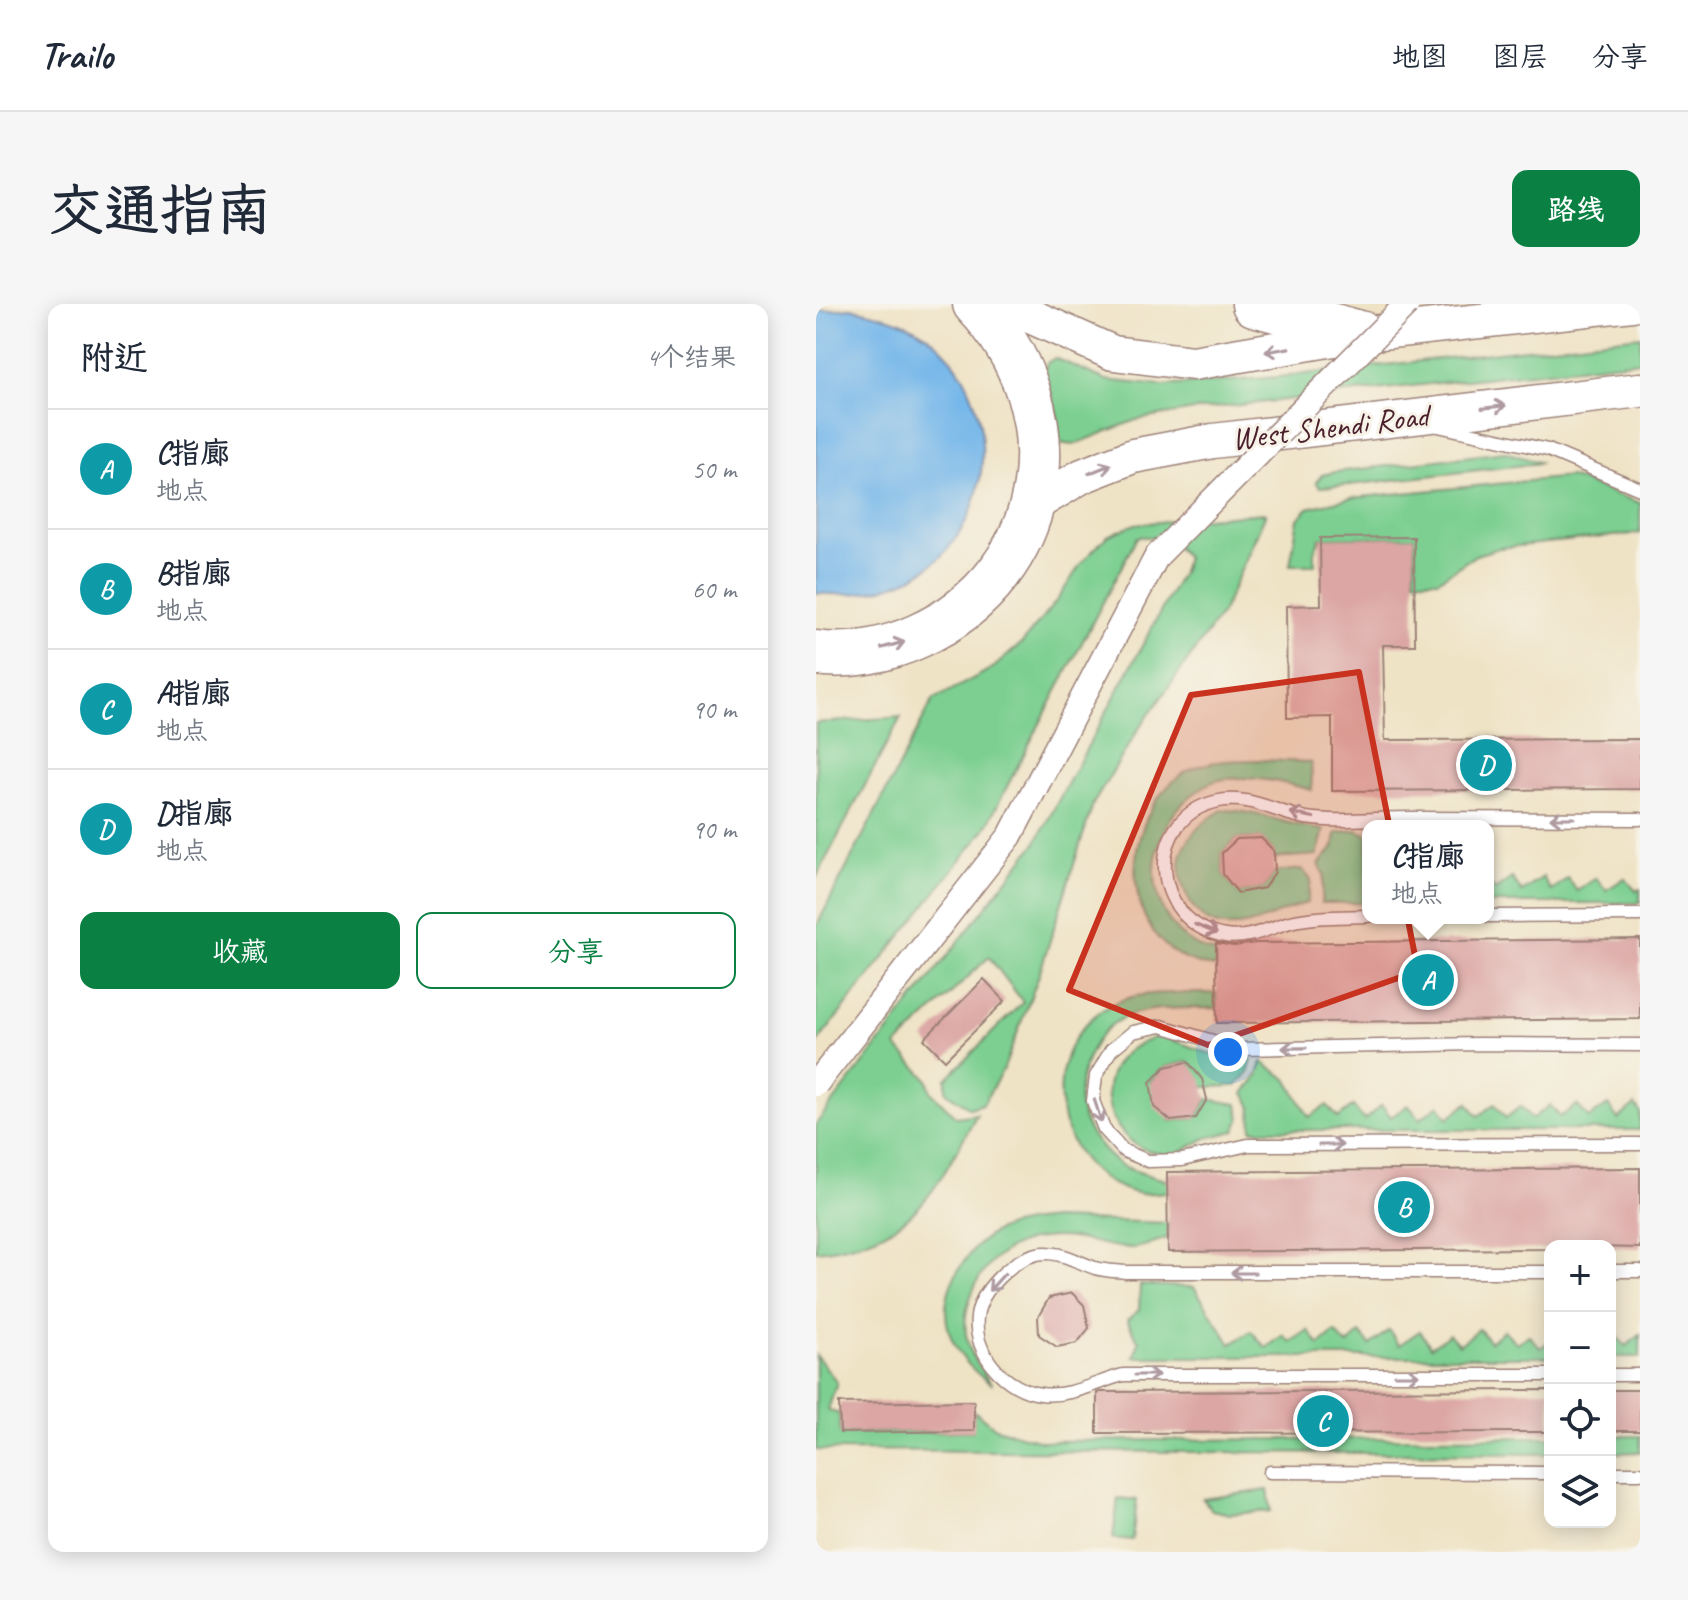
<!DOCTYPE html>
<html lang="zh">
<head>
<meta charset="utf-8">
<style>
  :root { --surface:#fff; --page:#f6f6f7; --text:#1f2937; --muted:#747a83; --line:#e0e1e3; --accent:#0b8043 }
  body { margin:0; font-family:Caveat,"LXGW WenKai TC",sans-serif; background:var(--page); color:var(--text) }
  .controls { position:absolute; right:24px; bottom:24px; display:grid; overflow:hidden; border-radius:16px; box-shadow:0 4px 20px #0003 }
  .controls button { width:72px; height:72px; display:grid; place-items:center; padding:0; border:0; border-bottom:2px solid var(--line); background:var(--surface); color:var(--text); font:40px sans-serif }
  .you { position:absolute; left:412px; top:748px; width:28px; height:28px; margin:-20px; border:6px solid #fff; border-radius:50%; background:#1a73e8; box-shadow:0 0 0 12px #1a73e833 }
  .badge { display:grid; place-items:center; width:52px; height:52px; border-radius:50%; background:var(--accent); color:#fff; font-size:26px; font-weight:700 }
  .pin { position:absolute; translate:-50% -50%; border:4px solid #fff; box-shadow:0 2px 8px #0006 }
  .popup { position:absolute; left:546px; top:516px; width:132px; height:104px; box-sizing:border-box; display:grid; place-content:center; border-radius:16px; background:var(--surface); filter:drop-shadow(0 2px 6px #0005); font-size:26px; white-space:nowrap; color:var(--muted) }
  .popup b { font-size:30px; color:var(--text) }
  .popup::after { content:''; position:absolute; left:50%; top:100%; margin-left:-16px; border:16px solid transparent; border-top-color:var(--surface) }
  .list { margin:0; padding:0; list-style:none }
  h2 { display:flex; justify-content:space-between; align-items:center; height:104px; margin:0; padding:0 32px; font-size:34px }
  h2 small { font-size:26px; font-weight:400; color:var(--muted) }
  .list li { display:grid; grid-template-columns:52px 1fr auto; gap:24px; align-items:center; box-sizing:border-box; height:120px; padding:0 32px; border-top:2px solid var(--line) }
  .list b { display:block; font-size:30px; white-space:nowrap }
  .list p { margin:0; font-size:26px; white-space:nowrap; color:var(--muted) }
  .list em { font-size:26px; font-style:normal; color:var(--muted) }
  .actions { display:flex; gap:16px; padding:24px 32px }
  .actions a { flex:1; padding:18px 0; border:2px solid var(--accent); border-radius:16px; text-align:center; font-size:28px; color:var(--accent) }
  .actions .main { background:var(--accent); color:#fff }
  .icon { flex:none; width:44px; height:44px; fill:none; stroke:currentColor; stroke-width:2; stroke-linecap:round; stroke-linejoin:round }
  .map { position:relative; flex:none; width:824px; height:1248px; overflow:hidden; border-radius:16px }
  header { display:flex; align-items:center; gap:48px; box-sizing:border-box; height:112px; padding:0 40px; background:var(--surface); border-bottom:2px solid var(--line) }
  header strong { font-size:38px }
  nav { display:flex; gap:44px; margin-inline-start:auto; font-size:28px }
  .intro { display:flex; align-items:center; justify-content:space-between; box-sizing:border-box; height:192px; padding:0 48px }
  h1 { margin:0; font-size:56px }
  .button { padding:20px 36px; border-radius:16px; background:var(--accent); color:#fff; font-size:28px; font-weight:700 }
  main { display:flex; gap:48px; padding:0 48px }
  aside { flex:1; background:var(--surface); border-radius:16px; box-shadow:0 4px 20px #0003 }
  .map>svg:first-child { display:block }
  .green { fill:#7ccf91; stroke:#63775e; stroke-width:2 }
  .water { fill:#76b7ea; stroke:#606b8a; stroke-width:2 }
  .building { fill:#dba6a4 }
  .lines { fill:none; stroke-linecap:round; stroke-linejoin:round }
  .lane-casing { stroke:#9c8178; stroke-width:15 }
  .secondary-casing { stroke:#9c8178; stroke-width:37 }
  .highway-casing { stroke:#9c8178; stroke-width:47 }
  .lane { stroke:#fff; stroke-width:12 }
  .secondary { stroke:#fff; stroke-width:34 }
  .highway { stroke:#fff; stroke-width:44 }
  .street-bridge-casing { stroke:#9c8178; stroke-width:27; stroke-linecap:butt }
  .street-bridge { stroke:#fff; stroke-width:24 }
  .oneway { stroke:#ae9aa0 }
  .marked { fill:#c8321e; fill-opacity:0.2; stroke:#c8321e; stroke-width:6; stroke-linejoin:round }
  .labels { text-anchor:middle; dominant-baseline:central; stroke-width:6; stroke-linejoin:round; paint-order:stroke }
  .street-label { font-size:32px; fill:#4a1f2b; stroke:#f7f3e8 }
</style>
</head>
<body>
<header>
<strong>Trailo</strong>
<nav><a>地图</a><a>图层</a><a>分享</a></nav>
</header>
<div class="intro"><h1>交通指南</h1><a class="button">路线</a></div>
<main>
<aside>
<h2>附近<small>4个结果</small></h2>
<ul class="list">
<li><span class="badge" style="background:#0f9aa8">A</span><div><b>C指廊</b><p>地点</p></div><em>50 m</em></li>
<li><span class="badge" style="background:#0f9aa8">B</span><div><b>B指廊</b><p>地点</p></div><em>60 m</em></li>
<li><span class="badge" style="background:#0f9aa8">C</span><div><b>A指廊</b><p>地点</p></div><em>90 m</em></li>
<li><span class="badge" style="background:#0f9aa8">D</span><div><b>D指廊</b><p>地点</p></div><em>90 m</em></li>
</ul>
<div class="actions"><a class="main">收藏</a><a>分享</a></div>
</aside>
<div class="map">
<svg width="824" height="1248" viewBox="0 0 824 1248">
  <rect width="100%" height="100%" fill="#f7f3e8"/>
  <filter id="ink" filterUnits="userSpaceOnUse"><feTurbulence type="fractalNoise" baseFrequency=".0125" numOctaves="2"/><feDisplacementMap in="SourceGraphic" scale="16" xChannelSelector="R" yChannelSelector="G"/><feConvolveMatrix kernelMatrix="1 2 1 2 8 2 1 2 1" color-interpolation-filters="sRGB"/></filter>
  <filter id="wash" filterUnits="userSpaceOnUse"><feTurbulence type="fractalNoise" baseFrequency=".006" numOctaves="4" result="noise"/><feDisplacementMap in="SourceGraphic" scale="32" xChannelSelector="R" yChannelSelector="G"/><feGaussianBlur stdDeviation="1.8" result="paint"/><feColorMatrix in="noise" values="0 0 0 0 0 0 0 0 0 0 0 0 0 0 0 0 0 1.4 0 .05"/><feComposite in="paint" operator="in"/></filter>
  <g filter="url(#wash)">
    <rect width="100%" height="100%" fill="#efe3c6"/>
    <g class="green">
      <polygon points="824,32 824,57 378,106 320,116 257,141 243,139 241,109 228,67 231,59 239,54 290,76 346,82 463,73"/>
      <polygon points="689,148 725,159 533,181 504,183 500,178 506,171 520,168"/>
      <polygon points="754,173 824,199 824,229 683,244 660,251 622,276 599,276 598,233 504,234 498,248 499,261 474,261 482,215 492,204 535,194"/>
      <path d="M450 209 407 307 322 426 277 500 223 671 188 764 167 800 154 804 130 788V775L207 698 173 653 80 742 111 775 115 788 140 813 161 810C116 891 101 935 0 947V820L219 540 367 266 370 253C358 238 340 231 321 233L169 525 0 740V623L117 396 177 364 206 339 242 295 266 258 291 232 319 220Z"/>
      <polygon points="85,413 0,574 0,419"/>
      <path d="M442 456 495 458 496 486C466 478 430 469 399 477 389 480 377 490 369 497 321 543 330 631 400 649V663C304 654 296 522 365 471 386 455 418 457 442 456Z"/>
      <path d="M406 506C442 506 472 522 508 526L501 551 458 554V547L445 534 421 535 406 549 407 570 422 589 448 584 459 568 486 565 495 576 491 599C462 606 435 628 402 621 390 618 380 608 374 598 351 557 369 528 406 506Z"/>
      <polygon points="540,526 552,531 552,599 505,599 508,571 503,560 518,543 520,529"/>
      <polygon points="727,573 735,587 752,574 761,587 780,574 790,586 809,574 820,587 824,585 824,599 672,599 672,578 679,586 696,574 706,588"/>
      <path d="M400 689 401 704C369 705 326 700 298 719 274 736 258 779 265 807 269 826 289 851 305 861 318 868 337 872 352 877V888C343 888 330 891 321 889 228 868 215 728 309 695 336 686 372 690 400 689Z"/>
      <path d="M342 732C374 739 402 759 436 755L432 770 420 782 387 783 372 758 349 763 334 778 355 817 380 814 391 795 422 800 424 816 419 827 390 834 359 851C346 850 333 849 322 842 292 824 281 782 304 755 314 743 328 738 342 732Z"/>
      <polygon points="446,758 471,775 493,813 511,801 522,814 537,802 548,816 566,801 575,813 592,801 604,815 623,801 632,814 652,799 662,812 679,800 690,814 705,802 716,815 734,801 744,813 761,801 773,814 792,801 802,815 819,801 824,808 824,826 436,826 435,801 428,789 442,772"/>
      <path d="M238 915 352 919V934C341 936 328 944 317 944 293 945 269 933 244 933 202 932 169 953 155 992 141 1029 154 1052 176 1081 132 1050 114 1006 147 959 156 946 168 933 183 926 200 918 220 917 238 915Z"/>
      <polygon points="324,981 378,983 415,1040 435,1027 450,1044 467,1031 474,1038 492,1026 503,1041 519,1028 531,1041 544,1029 554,1041 573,1026 583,1041 604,1027 615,1043 633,1030 643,1041 663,1025 674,1038 688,1026 700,1039 713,1031 724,1044 734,1037 734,1053 318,1053 323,1038 311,1016 323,1006"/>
      <polygon points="797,1029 810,1042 824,1031 824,1053 794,1053 794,1032"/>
      <polygon points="0,1051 21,1078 12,1106 23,1110 24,1129 157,1127 158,1107 180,1124 225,1137 734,1133 734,1150 0,1146"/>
      <polygon points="794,1132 824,1132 824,1148 794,1149"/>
      <polygon points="452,1186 455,1207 414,1210 396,1206 387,1195"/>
      <polygon points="302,1194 321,1196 316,1236 297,1234"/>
    </g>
    <path class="water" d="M35 4C64 11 95 17 119 38 195 105 178 247 78 281 52 291 27 292 0 289V7Z"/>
    <g id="blocks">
      <g class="building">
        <polygon points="598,233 599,341 567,341 569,436 824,435 824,485 516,487 516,413 471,414 470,302 505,301 504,234"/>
        <polygon points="445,534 458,547 459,568 448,584 422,589 407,570 406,549 421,535"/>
        <polygon points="824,635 824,715 401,719 400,639 418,642 440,639"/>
        <polygon points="168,675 189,697 129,756 108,735"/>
        <polygon points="372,758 386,775 391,795 380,814 355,817 338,803 334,778 349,763"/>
        <polygon points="824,864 824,944 734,942 734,945 352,948 351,868"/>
        <polygon points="256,989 268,1001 273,1024 261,1039 241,1043 223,1031 222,1013 233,994"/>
        <polygon points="734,1086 734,1128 281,1129 281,1089 284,1088"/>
        <rect x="794" y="1086" width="30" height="41"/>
        <polygon points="158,1097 158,1127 24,1129 23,1099"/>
      </g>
    </g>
  </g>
  <g filter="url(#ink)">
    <use href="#blocks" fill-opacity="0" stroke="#9c8178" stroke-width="2"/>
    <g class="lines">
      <defs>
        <g id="lane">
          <polyline points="622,122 732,146 824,185"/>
          <path d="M552 612C525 613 500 612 474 618 453 624 431 636 409 632 333 619 327 512 403 497 436 491 459 509 490 514 523 519 561 514 594 514 670 514 747 514 824 515"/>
          <polyline points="672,612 824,611"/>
          <polyline points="824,741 661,740 424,745 345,722 317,728 295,746 280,772 277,797 288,825 308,847 332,857 366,856 432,841 824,840"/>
          <polyline points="794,967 824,967"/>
          <path d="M734 968H309C300 967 289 967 279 964 261 958 241 945 221 950 196 956 164 986 161 1013 157 1050 190 1086 225 1090 252 1094 281 1078 307 1071H734"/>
          <polyline points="794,1071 824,1071"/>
          <polyline points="454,1168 734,1169"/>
          <polyline points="794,1169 824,1169"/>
        </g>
        <g id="secondary">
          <polyline points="170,0 203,7 297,49 377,59 547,30 816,0"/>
          <polyline points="216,202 266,172 317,152 397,137 824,86"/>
        </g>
        <g id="highway">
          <polyline points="438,0 547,30"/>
          <path d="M0 349C33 354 72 346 102 332 239 270 260 105 159 0"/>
        </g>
      </defs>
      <use href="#lane" class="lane-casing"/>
      <use href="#secondary" class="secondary-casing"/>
      <use href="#highway" class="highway-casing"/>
      <use href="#lane" class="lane"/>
      <use href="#secondary" class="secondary"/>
      <use href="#highway" class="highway"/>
      <defs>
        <polyline id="street-bridge" points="0,780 194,532 341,252 591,0"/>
      </defs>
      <use href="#street-bridge" class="street-bridge-casing"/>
      <use href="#street-bridge" class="street-bridge"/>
    </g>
    <defs><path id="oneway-shaft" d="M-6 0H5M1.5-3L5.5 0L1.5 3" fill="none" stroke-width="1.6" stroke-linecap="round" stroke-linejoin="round" transform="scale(2)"/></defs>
    <g class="oneway">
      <use href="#oneway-shaft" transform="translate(461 46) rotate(170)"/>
      <use href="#oneway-shaft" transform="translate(678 103) rotate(-7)"/>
      <use href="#oneway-shaft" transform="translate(284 165) rotate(-22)"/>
      <use href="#oneway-shaft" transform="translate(77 341) rotate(-15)"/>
      <use href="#oneway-shaft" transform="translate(486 511) rotate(-168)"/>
      <use href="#oneway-shaft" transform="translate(746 514) rotate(-180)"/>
      <use href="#oneway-shaft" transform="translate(390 625) rotate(22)"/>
      <use href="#oneway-shaft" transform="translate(478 744) rotate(179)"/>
      <use href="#oneway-shaft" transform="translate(282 807) rotate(72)"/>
      <use href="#oneway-shaft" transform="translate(515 841)"/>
      <use href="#oneway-shaft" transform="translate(427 969) rotate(-180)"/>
      <use href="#oneway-shaft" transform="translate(181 978) rotate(132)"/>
      <use href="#oneway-shaft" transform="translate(331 1071)"/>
      <use href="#oneway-shaft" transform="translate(591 1071)"/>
    </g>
  </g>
  <path class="marked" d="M543 368 602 667 392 741 253 686 375 391Z"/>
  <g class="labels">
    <g class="street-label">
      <text transform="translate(514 123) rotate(-7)">West Shendi Road</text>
    </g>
  </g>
</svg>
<div class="controls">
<button>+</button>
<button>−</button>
<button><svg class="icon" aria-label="locate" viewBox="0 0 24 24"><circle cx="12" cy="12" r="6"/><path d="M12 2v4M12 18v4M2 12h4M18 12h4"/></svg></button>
<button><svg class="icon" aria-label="layers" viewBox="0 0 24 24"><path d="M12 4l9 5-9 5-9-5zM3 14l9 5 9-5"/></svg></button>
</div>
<div class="you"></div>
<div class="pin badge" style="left:612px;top:676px;background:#0f9aa8">A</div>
<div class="popup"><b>C指廊</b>地点</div>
<div class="pin badge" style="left:588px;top:903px;background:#0f9aa8">B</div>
<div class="pin badge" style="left:507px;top:1117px;background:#0f9aa8">C</div>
<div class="pin badge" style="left:670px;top:461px;background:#0f9aa8">D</div>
</div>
</main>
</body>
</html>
